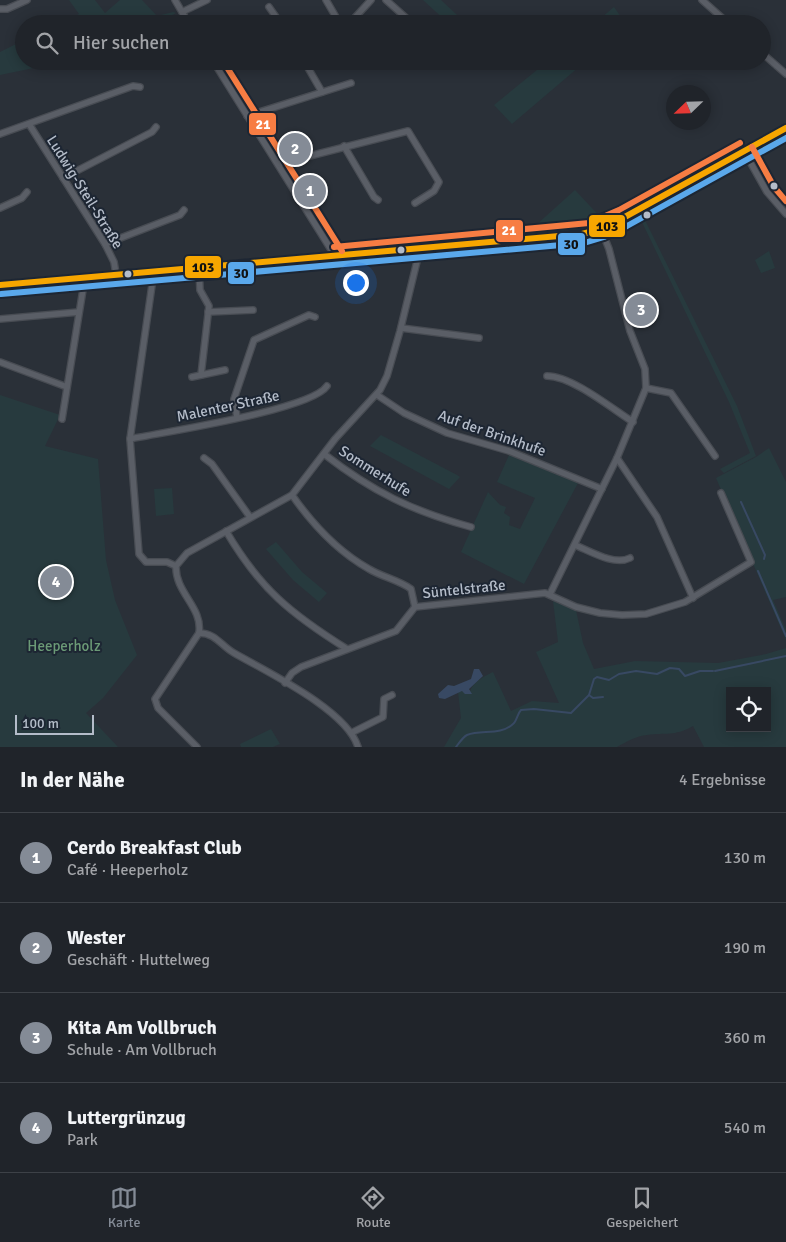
<!DOCTYPE html>
<html lang="de">
<head>
<meta charset="utf-8">
<style>
  :root { --surface:#20242a; --page:#282c32; --text:#f1f3f6; --muted:#a2a4a8; --line:#3d4147; --accent:#848b96 }
  body { margin:0; font-family:Signika,sans-serif; background:var(--page); color:var(--text) }
  .controls { position:absolute; right:15px; bottom:15px; display:grid; overflow:hidden; border-radius:0px; box-shadow:0 2px 12px #0003 }
  .controls button { width:45px; height:45px; display:grid; place-items:center; padding:0; border:0; border-bottom:1px solid var(--line); background:var(--surface); color:var(--text); font:25px sans-serif }
  .compass { position:absolute; left:666px; top:85px; width:45px; height:45px; border-radius:50%; background:var(--surface); box-shadow:0 2px 12px #0003; rotate:247deg }
  .scale { position:absolute; left:15px; bottom:12px; width:79px; box-sizing:border-box; padding-left:5px; border:2px solid #b4bcc9; border-top:0; font-size:14px; line-height:18px; white-space:nowrap; color:#b4bcc9; -webkit-text-stroke:4px #1d2633; paint-order:stroke }
  .you { position:absolute; left:355px; top:282px; width:18px; height:18px; margin:-12px; border:4px solid #fff; border-radius:50%; background:#1a73e8; box-shadow:0 0 0 8px #1a73e833 }
  .badge { display:grid; place-items:center; width:32px; height:32px; border-radius:50%; background:var(--accent); color:#fff; font-size:16px; font-weight:700 }
  .pin { position:absolute; translate:-50% -50%; border:2px solid #fff; box-shadow:0 1px 5px #0006 }
  .list { margin:0; padding:0; list-style:none }
  h2 { display:flex; justify-content:space-between; align-items:center; height:65px; margin:0; padding:0 20px; font-size:21px }
  h2 small { font-size:16px; font-weight:400; color:var(--muted) }
  .list li { display:grid; grid-template-columns:32px 1fr auto; gap:15px; align-items:center; box-sizing:border-box; height:90px; padding:0 20px; border-top:1px solid var(--line) }
  .list b { display:block; font-size:19px; white-space:nowrap }
  .list p { margin:0; font-size:16px; white-space:nowrap; color:var(--muted) }
  .list em { font-size:16px; font-style:normal; color:var(--muted) }
  .icon { flex:none; width:28px; height:28px; fill:none; stroke:currentColor; stroke-width:2; stroke-linecap:round; stroke-linejoin:round }
  .map { position:relative; flex:none; width:786px; height:747px; overflow:hidden }
  .search { position:absolute; background:var(--surface); box-shadow:0 2px 12px #0003; left:15px; right:15px; top:15px; height:55px; display:flex; align-items:center; gap:12px; box-sizing:border-box; padding:0 18px; border-radius:28px; color:var(--muted); font-size:19px }
  .sheet { height:425px; background:var(--surface) }
  nav { display:flex; justify-content:space-around; align-items:center; box-sizing:border-box; height:70px; border-top:1px solid var(--line); background:var(--surface); font-size:14px; color:var(--muted) }
  nav a { display:grid; justify-items:center; gap:2px }
  nav .on { color:var(--accent) }
  .map>svg:first-child { display:block }
  .green { fill:#273a3e; fill-rule:evenodd }
  .water { fill:#384963 }
  .lines { fill:none; stroke-linecap:round; stroke-linejoin:round }
  .stream { stroke:#384963; stroke-width:2 }
  .street-casing { stroke:#484c53; stroke-width:8 }
  .secondary-casing { stroke:#484c53; stroke-width:9 }
  .street { stroke:#5a5e66; stroke-width:5.5 }
  .secondary { stroke:#595d64; stroke-width:8 }
  .bus-1-casing { stroke:#1d2633; stroke-width:10 }
  .bus-2-casing { stroke:#1d2633; stroke-width:10 }
  .bus-3-casing { stroke:#1d2633; stroke-width:10 }
  .bus-1 { stroke:#f7a600; stroke-width:6 }
  .bus-2 { stroke:#5aa8eb; stroke-width:6 }
  .bus-3 { stroke:#f77d43; stroke-width:6 }
  .bus-dot { fill:#b4bcc9; stroke:#1d2633; stroke-width:2 }
  .labels { text-anchor:middle; dominant-baseline:central; stroke-width:4; stroke-linejoin:round; paint-order:stroke }
  .street-label { font-size:15px; fill:#b4bcc9; stroke:#1d2633 }
  .park-label { font-size:15px; fill:#6b9a76; stroke:#1d2633 }
  .line-badge { stroke:#1d2633; stroke-width:2 }
  .badge-label { font-size:14px; text-anchor:middle; font-weight:bold; fill:#fff }
  .pale-badge-label { font-size:14px; text-anchor:middle; font-weight:bold; fill:#111 }
</style>
</head>
<body>
<div class="map">
<svg width="786" height="747" viewBox="0 0 786 747">
  <rect width="100%" height="100%" fill="#2a3038"/>
  <g class="green">
    <polygon points="69,0 95,0 105,13 120,0 142,0 157,16 173,12 176,13 156,24 59,24 79,14"/>
    <polygon points="423,0 441,0 457,15 447,22"/>
    <polygon points="614,7 621,17 633,22 594,24"/>
    <polygon points="24,40 24,61 55,61 53,64 0,75 0,52"/>
    <polygon points="548,61 586,61 512,124 494,105"/>
    <polygon points="575,190 605,222 581,230 525,235"/>
    <polygon points="642,214 737,406 756,456 724,473 720,469 750,453 729,402 639,216"/>
    <polygon points="769,251 775,268 761,273 755,260"/>
    <polygon points="0,395 60,415 45,446 98,459 106,560 115,600 137,655 103,698 86,713 118,747 0,747"/>
    <polygon points="381,435 457,475 460,477 449,489 370,446"/>
    <polygon points="769,448 786,482 786,597 773,600 786,630 786,640 716,478 756,457"/>
    <polygon points="509,455 578,483 524,584 461,552 488,492 500,505 506,507 504,513 510,517 509,525 520,529 535,498 497,482"/>
    <polygon points="172,488 174,514 156,516 154,489"/>
    <polygon points="276,542 302,572 327,593 319,602 293,580 266,549"/>
    <path d="M553 601 576 610 583 643 594 669 635 661 718 663 766 654 786 648V747H704L693 726C673 737 667 732 647 735 636 736 626 742 617 747H444L461 718 458 692 462 691 470 694C469 685 484 676 493 672L511 711 532 701 559 703 536 652 558 642ZM730 691H767V728H730Z"/>
    <polygon points="271,729 280,744 273,747 241,747 240,744"/>
  </g>
  <polygon class="water" points="474,669 479,669 483,676 469,689 472,694 465,694 462,691 445,699 439,698 438,694 448,685 454,686 471,679"/>
  <g class="lines">
    <g class="stream">
      <polyline points="741,502 765,555 764,559"/>
      <polyline points="758,571 786,636"/>
      <polyline points="715,671 786,656"/>
      <polyline points="589,695 593,698 603,697"/>
      <path d="M456 747C459 743 463 737 467 735 481 729 500 736 513 724 517 721 517 714 521 710L534 709 571 713 589 695 594 679 597 677 609 680 619 674 636 671 657 674 670 668 679 669 685 676 700 671H713"/>
    </g>
    <defs>
      <g id="street">
        <polyline points="175,0 189,24"/>
        <polyline points="326,0 340,24"/>
        <polyline points="386,0 413,24"/>
        <polyline points="702,0 729,24"/>
        <polyline points="269,7 281,24"/>
        <polyline points="0,9 7,9 27,0"/>
        <polyline points="182,12 207,0"/>
        <polyline points="349,24 371,0"/>
        <polyline points="762,53 786,74"/>
        <polyline points="213,61 335,256"/>
        <polyline points="304,61 322,92"/>
        <polyline points="247,116 351,83"/>
        <polyline points="29,124 105,244 114,262 116,274"/>
        <polyline points="0,134 133,86 140,87"/>
        <polyline points="344,146 374,197 378,200"/>
        <polyline points="744,151 767,192 786,214"/>
        <polyline points="278,164 408,131 439,182 434,191 415,203"/>
        <polyline points="63,178 152,132 156,127"/>
        <polyline points="0,208 22,198 27,192"/>
        <polyline points="105,244 180,215 184,210"/>
        <polyline points="199,268 200,290 209,306 201,375"/>
        <polyline points="154,271 130,439 139,554 146,562 167,562 176,566"/>
        <polyline points="208,312 253,310"/>
        <polyline points="0,319 79,312"/>
        <polyline points="401,328 479,338"/>
        <polyline points="0,362 67,387"/>
        <path d="M547 376C572 376 611 408 633 422"/>
        <polyline points="192,377 225,370"/>
        <polyline points="646,388 671,393 715,456"/>
        <polyline points="377,395 404,413 447,433 509,451 602,489"/>
        <polyline points="237,417 234,399 254,340 309,315 315,317"/>
        <polyline points="62,419 85,277"/>
        <path d="M130 439C164 432 311 410 327 386"/>
        <path d="M324 454C373 492 412 511 471 527"/>
        <polyline points="204,458 212,464 250,517"/>
        <polyline points="617,458 657,517 693,598"/>
        <path d="M292 495C313 525 337 551 369 569 382 577 399 580 411 589L415 607"/>
        <path d="M226 531C260 589 291 614 347 649"/>
        <path d="M575 545C590 551 614 566 630 558"/>
        <polyline points="550,594 617,458 646,388 645,369 630,331 609,249 601,229"/>
        <polyline points="285,683 292,673 301,667 396,631 415,607 545,593 576,607 600,613 622,615 646,614 685,602 751,562 721,493"/>
        <polyline points="351,733 383,717 384,699 392,695"/>
        <polyline points="197,747 158,708 155,699 199,633"/>
        <path d="M358 747C347 710 267 672 234 653 221 646 216 633 199 633 203 607 175 593 176 566L187 553 292 495 335 439 380 390 387 376 400 331 420 249"/>
      </g>
      <polyline id="secondary" points="0,285 582,234 601,229 623,218 786,128"/>
    </defs>
    <use href="#street" class="street-casing"/>
    <use href="#secondary" class="secondary-casing"/>
    <use href="#street" class="street"/>
    <use href="#secondary" class="secondary"/>
    <defs>
      <polyline id="bus-1" points="0,285 582,234 601,229 623,218 786,128"/>
      <polyline id="bus-2" points="1,294 584,243 604,237 627,226 786,138"/>
      <g id="bus-3">
        <polyline points="223,61 342,251"/>
        <polyline points="752,147 774,187 786,201"/>
        <polyline points="334,247 589,223 619,210 740,143"/>
      </g>
    </defs>
    <use href="#bus-1" class="bus-1-casing"/>
    <use href="#bus-2" class="bus-2-casing"/>
    <use href="#bus-3" class="bus-3-casing"/>
    <use href="#bus-1" class="bus-1"/>
    <use href="#bus-2" class="bus-2"/>
    <use href="#bus-3" class="bus-3"/>
  </g>
  <g class="bus-dot">
    <circle cx="774" cy="186" r="4.5"/>
    <circle cx="647" cy="215" r="4.5"/>
    <circle cx="401" cy="250" r="4.5"/>
    <circle cx="128" cy="274" r="4.5"/>
  </g>
  <g class="labels">
    <g class="street-label">
      <text transform="translate(85 192) rotate(58)">Ludwig-Steil-Straße</text>
      <text transform="translate(228 406) rotate(-12)">Malenter Straße</text>
      <text transform="translate(492 433) rotate(19)">Auf der Brinkhufe</text>
      <text transform="translate(375 471) rotate(32)">Sommerhufe</text>
      <text transform="translate(464 589) rotate(-6)">Süntelstraße</text>
    </g>
    <g class="park-label">
      <text x="64" y="646">Heeperholz</text>
    </g>
  </g>
  <g class="line-badge">
    <rect x="248" y="112" width="29" height="24" rx="5" fill="#f77d43"/>
    <rect x="588" y="214" width="38" height="24" rx="5" fill="#f7a600"/>
    <rect x="495" y="219" width="29" height="24" rx="5" fill="#f77d43"/>
    <rect x="557" y="232" width="29" height="24" rx="5" fill="#5aa8eb"/>
    <rect x="184" y="255" width="38" height="24" rx="5" fill="#f7a600"/>
    <rect x="227" y="261" width="28" height="24" rx="5" fill="#5aa8eb"/>
  </g>
  <g class="badge-label">
    <text x="263" y="129">21</text>
    <text x="509" y="235">21</text>
  </g>
  <g class="pale-badge-label">
    <text x="607" y="231">103</text>
    <text x="571" y="249">30</text>
    <text x="203" y="272">103</text>
    <text x="241" y="278">30</text>
  </g>
</svg>
<div class="controls">
<button><svg class="icon" aria-label="locate" viewBox="0 0 24 24"><circle cx="12" cy="12" r="6"/><path d="M12 2v4M12 18v4M2 12h4M18 12h4"/></svg></button>
</div>
<svg class="compass" viewBox="-18 -18 36 36"><path d="M0-13l5 13h-10z" fill="#e53935"/><path d="M0 13l5-13h-10z" fill="#a2a4a8"/></svg>
<div class="scale">100 m</div>
<div class="you"></div>
<div class="pin badge" style="left:310px;top:191px">1</div>
<div class="pin badge" style="left:295px;top:149px">2</div>
<div class="pin badge" style="left:641px;top:310px">3</div>
<div class="pin badge" style="left:56px;top:582px">4</div>
<div class="search"><svg class="icon" aria-label="search" viewBox="0 0 24 24"><circle cx="10" cy="10" r="6"/><path d="M15 15l6 6"/></svg>Hier suchen</div>
</div>
<section class="sheet">
<h2>In der Nähe<small>4 Ergebnisse</small></h2>
<ul class="list">
<li><span class="badge">1</span><div><b>Cerdo Breakfast Club</b><p>Café · Heeperholz</p></div><em>130 m</em></li>
<li><span class="badge">2</span><div><b>Wester</b><p>Geschäft · Huttelweg</p></div><em>190 m</em></li>
<li><span class="badge">3</span><div><b>Kita Am Vollbruch</b><p>Schule · Am Vollbruch</p></div><em>360 m</em></li>
<li><span class="badge">4</span><div><b>Luttergrünzug</b><p>Park</p></div><em>540 m</em></li>
</ul>
</section>
<nav>
<a class="on"><svg class="icon" aria-label="map" viewBox="0 0 24 24"><path d="M3 6l6-2 6 2 6-2v14l-6 2-6-2-6 2zM9 4v14M15 6v14"/></svg>Karte</a>
<a><svg class="icon" aria-label="directions" viewBox="0 0 24 24"><path d="M12 3l9 9-9 9-9-9zM9 14v-3h6M13 9l2 2-2 2"/></svg>Route</a>
<a><svg class="icon" aria-label="saved" viewBox="0 0 24 24"><path d="M7 4h10v16l-5-4-5 4z"/></svg>Gespeichert</a>
</nav>
</body>
</html>
